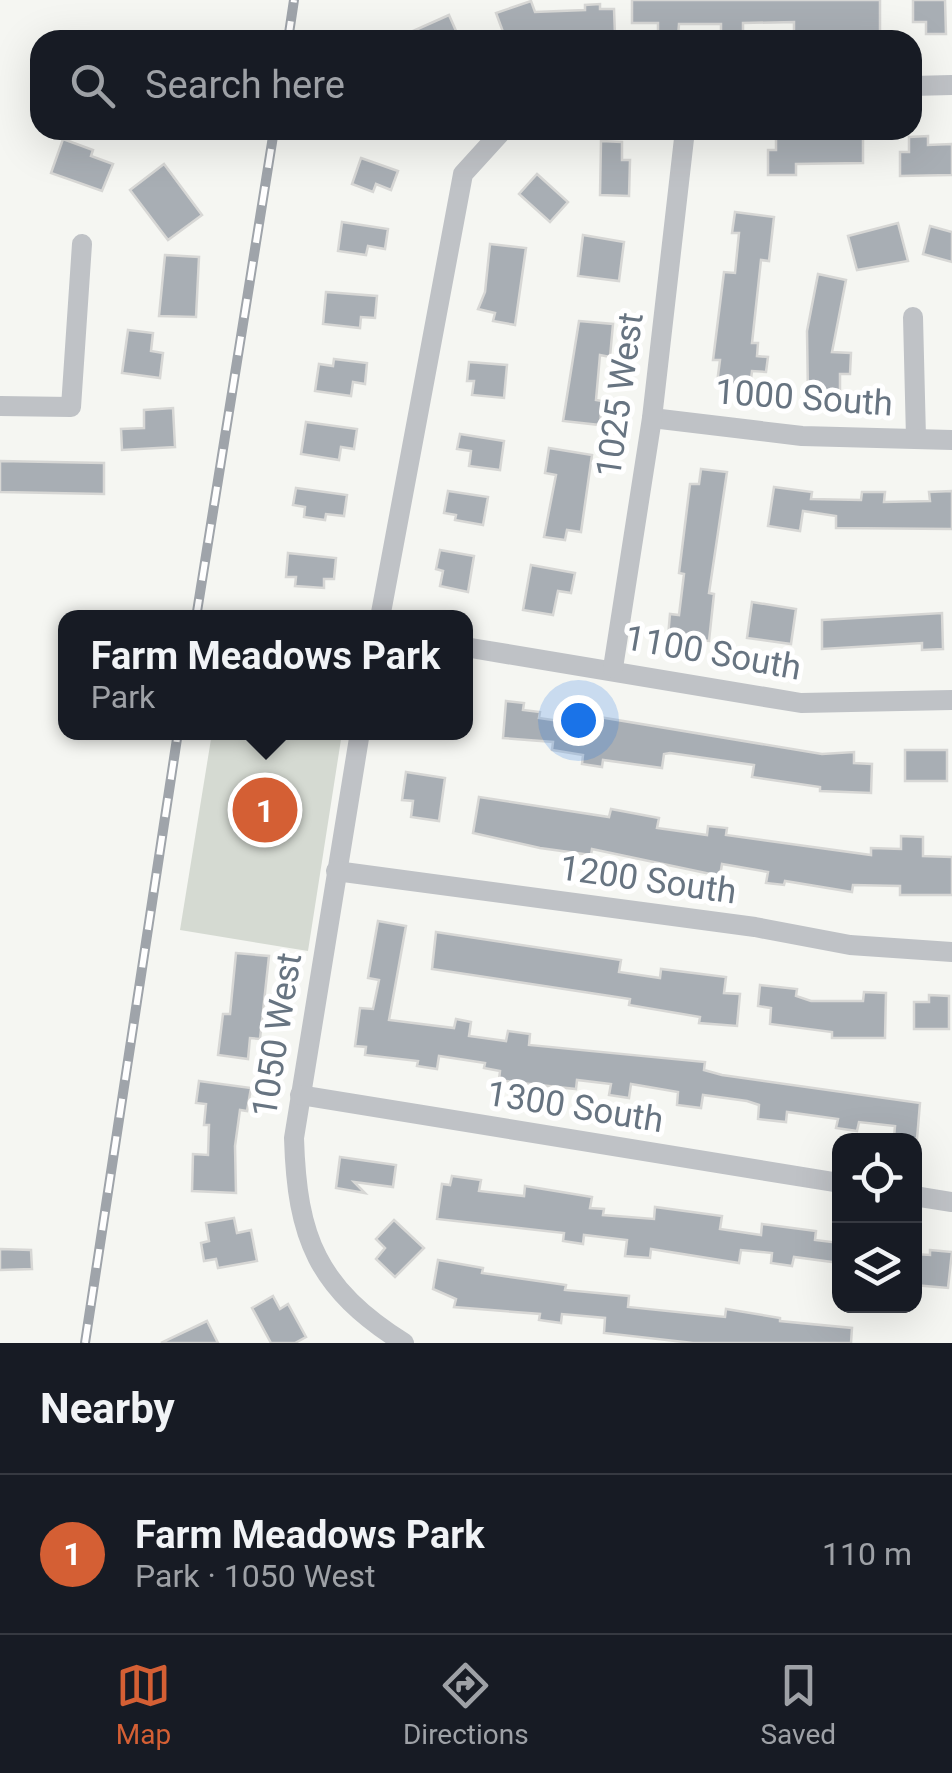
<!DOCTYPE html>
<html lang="en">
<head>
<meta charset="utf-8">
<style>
  :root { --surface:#171b24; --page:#20242c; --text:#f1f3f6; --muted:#9ea1a6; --line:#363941; --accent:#d45f34 }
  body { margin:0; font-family:Roboto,sans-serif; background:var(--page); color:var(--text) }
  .controls { position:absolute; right:30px; bottom:30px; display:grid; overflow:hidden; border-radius:20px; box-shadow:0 10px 40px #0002 }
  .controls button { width:90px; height:90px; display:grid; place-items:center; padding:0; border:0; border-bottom:2px solid var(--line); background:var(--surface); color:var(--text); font:50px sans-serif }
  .you { position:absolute; left:578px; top:720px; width:35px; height:35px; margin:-25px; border:8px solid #fff; border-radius:50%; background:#1a73e8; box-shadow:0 0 0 15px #1a73e833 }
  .badge { display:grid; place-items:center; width:65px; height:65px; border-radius:50%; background:var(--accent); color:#fff; font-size:32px; font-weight:700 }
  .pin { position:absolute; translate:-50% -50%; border:5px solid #fff; box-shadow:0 2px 10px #0006 }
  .popup { position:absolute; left:58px; top:610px; width:415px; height:130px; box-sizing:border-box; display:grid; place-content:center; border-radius:20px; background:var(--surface); filter:drop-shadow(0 2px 8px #0005); font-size:32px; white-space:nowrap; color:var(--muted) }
  .popup b { font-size:38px; color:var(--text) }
  .popup::after { content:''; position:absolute; left:50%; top:100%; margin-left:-20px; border:20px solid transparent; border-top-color:var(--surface) }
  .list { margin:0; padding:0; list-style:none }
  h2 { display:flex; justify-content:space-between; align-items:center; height:130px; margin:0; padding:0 40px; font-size:42px }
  h2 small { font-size:32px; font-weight:400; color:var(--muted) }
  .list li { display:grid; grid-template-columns:65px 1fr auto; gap:30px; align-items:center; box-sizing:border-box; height:160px; padding:0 40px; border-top:2px solid var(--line) }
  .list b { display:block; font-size:38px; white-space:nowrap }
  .list p { margin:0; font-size:32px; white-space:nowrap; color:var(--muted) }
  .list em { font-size:32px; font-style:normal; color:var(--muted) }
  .icon { flex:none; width:55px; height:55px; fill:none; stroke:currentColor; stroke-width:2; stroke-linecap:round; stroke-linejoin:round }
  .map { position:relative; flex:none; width:952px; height:1343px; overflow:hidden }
  .search { position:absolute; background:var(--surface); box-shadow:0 10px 40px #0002; left:30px; right:30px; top:30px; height:110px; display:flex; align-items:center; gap:25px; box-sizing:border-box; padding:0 35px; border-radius:30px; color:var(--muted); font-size:38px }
  .sheet { height:290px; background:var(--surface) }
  nav { display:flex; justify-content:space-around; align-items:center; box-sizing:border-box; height:140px; border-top:2px solid var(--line); background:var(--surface); font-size:28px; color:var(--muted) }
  nav a { display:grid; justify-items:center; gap:5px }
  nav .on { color:var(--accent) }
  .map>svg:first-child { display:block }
  .green { fill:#d5dad2 }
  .building { fill:#a8aeb4; stroke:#d7d7d5; stroke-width:2.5 }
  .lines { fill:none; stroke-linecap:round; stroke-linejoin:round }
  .minor { stroke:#bfc2c6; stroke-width:20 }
  .rail-casing { stroke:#9fa4aa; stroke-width:10 }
  .rail { stroke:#fff; stroke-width:6; stroke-dasharray:19; stroke-linecap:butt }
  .labels { text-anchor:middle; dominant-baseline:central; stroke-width:10; stroke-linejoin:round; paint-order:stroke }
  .street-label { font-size:35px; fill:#677481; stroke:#fff }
</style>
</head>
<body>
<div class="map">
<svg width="952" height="1343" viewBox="0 0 952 1343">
  <rect width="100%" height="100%" fill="#f5f6f2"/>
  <polygon class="green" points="212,733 342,733 308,951 180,930"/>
  <g class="building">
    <polygon points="632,0 880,0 880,32 794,37 794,22 743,23 743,36 721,37 721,24 679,24 678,37 658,37 658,23 632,23"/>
    <polygon points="913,0 945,0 946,34 926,34 926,22 913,22"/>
    <polygon points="531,1 535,12 585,10 585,5 600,4 600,9 614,9 615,35 506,40 496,13"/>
    <polygon points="449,15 460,40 393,40"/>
    <polygon points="776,136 863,137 863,163 796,164 796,175 768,175 768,150 776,150"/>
    <polygon points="928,136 928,145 952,144 952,175 900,176 900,152 909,152 909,137"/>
    <polygon points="63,139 93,150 91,156 113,164 102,191 51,173"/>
    <polygon points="601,141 622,142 622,160 630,160 629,196 600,195"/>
    <polygon points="361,158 398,171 391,190 376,184 373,192 352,184"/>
    <polygon points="164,164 202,215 168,240 130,190"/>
    <polygon points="537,174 568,202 550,222 519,194"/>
    <polygon points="735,212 774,217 769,261 761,260 752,343 758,343 757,356 768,357 766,372 752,371 750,387 717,383 720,360 713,360 724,272 735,273 739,233 732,233"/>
    <polygon points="342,222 388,229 385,249 368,246 366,255 338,251"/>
    <polygon points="898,223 908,261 857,270 848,236"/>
    <polygon points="930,226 952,232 952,262 923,254"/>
    <polygon points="583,235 624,242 619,281 578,276"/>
    <polygon points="490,244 526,248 515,325 493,321 495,313 478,309 485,292"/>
    <polygon points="165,255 199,257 196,317 159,316"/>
    <polygon points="818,274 846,280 832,352 851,353 850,374 840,374 840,397 808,396 807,331"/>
    <polygon points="326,292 377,296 375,318 361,317 360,328 323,324"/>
    <polygon points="579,321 613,324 610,357 600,355 596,400 602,401 600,425 563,421"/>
    <polygon points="128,330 153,333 151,351 163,353 160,378 122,373"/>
    <polygon points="334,359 367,363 365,384 353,382 351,396 315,391 319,364 333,366"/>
    <polygon points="469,362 507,365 504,398 472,395 474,381 467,381"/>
    <polygon points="173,408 175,447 122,450 121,429 144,428 144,410"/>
    <polygon points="306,422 357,429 354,449 341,447 339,460 301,454"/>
    <polygon points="460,434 504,441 500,470 469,466 471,451 457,449"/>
    <polygon points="549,448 592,455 581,532 567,530 565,540 544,537 556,475 545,473"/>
    <polygon points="0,461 104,463 104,494 0,492"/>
    <polygon points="701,469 727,472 709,593 714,594 709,641 668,637 670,614 679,615 684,574 679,573 690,484 699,484"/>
    <polygon points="774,487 812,492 811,499 861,500 862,492 885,492 884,502 930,501 929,492 952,491 952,529 836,528 836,516 803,511 800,531 768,526"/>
    <polygon points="296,488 347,495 344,516 326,514 325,520 304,517 305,507 293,505"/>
    <polygon points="448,491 488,497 483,525 455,520 456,515 444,513"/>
    <polygon points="440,550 474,556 468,592 440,586 443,571 436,569"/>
    <polygon points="288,553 336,558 334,579 324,579 324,588 295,586 296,577 286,577"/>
    <polygon points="531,565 575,573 571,593 558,591 553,615 523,610"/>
    <polygon points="752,602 796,609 791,644 747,638"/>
    <polygon points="942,613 943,649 922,650 922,643 822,649 822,620"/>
    <polygon points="506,701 524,703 523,710 540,712 539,718 586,725 587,715 822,754 854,752 854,763 872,764 871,793 820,791 820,787 752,777 754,765 670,753 664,754 662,768 603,760 602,767 582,764 583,755 552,750 553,742 503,738"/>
    <rect x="905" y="750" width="42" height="31"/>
    <polygon points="406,772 445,778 439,821 411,817 413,801 402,800"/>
    <polygon points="479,797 609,817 611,809 659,818 657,828 707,835 708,826 727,828 726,835 871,855 871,848 901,849 901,836 923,837 923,856 952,857 952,895 900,895 900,886 853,885 852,892 785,881 784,885 766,883 768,872 722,864 720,876 592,849 591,855 540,848 473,833"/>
    <polygon points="378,921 406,926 389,1020 454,1028 456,1019 471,1022 469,1036 506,1041 508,1031 530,1034 529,1045 705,1062 704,1070 722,1075 920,1103 917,1139 894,1137 895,1126 859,1122 857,1131 836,1128 838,1119 787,1112 786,1122 758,1119 759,1105 747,1101 703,1095 701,1108 677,1105 678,1092 631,1084 629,1098 609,1095 611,1084 577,1080 576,1089 521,1083 499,1080 500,1071 484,1068 485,1063 439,1056 437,1069 417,1066 418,1061 365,1055 366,1047 355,1046 360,1008 373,1009 379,980 368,978"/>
    <polygon points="436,932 621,960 619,972 660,978 661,969 726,977 724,993 740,994 737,1026 699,1023 700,1017 629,1005 630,999 432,969"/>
    <polygon points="236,953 269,956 260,1039 250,1038 248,1059 218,1055 223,1014 230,1014"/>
    <polygon points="760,985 797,989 796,996 811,1001 863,1001 864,992 886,993 885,1038 832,1038 832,1032 770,1024 771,1008 758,1006"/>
    <polygon points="929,995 949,996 949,1029 914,1029 914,1002 929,1002"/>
    <polygon points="199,1081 251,1088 247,1111 240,1110 235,1146 236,1193 192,1191 193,1154 208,1155 209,1125 204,1125 206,1104 196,1103"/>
    <polygon points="340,1157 396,1165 393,1187 354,1182 365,1193 336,1188"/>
    <polygon points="452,1176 481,1180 479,1191 524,1196 525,1186 592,1197 590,1208 604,1209 603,1215 654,1219 655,1207 722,1216 720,1229 761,1235 762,1224 816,1231 815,1240 840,1243 840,1263 794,1257 792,1266 771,1263 772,1253 741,1250 739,1263 651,1249 650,1258 625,1256 627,1240 584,1235 583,1244 563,1241 564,1233 437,1219 442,1184 450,1185"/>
    <polygon points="234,1218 237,1233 251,1230 257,1261 218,1268 216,1259 204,1261 201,1243 209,1241 206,1223"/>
    <polygon points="394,1220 424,1248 395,1277 376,1259 385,1248 376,1239"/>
    <polygon points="0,1249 31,1250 32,1269 0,1270"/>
    <polygon points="930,1250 952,1252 948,1288 914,1285 914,1254 930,1255"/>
    <polygon points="438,1260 483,1268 482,1273 566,1285 565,1290 629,1296 628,1307 725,1317 726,1309 780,1318 780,1321 852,1328 851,1343 693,1343 604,1333 605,1318 562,1314 561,1323 539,1320 540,1314 454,1307 456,1299 433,1289"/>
    <polygon points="273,1296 280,1309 288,1304 306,1337 295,1343 271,1343 252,1308"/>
    <polygon points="207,1321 218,1343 161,1343"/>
  </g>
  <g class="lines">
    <g class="minor">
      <polyline points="912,86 952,85"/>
      <polyline points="913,317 916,438"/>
      <polyline points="0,406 71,407 82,244"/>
      <polyline points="652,418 802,436 952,440"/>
      <polyline points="380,618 463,174 503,130"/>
      <polyline points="465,647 801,703 952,700"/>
      <polyline points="613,668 652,418 685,130"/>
      <path d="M360 732 294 1138C297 1238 317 1288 404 1343"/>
      <polyline points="336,871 755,927 850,945 952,952"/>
      <polyline points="300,1095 840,1183"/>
      <polyline points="914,1196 952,1202"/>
    </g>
    <defs>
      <g id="rail">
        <polyline points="288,40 294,0"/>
        <polyline points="196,618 274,130"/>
        <polyline points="85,1343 178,732"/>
      </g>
    </defs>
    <use href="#rail" class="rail-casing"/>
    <use href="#rail" class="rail"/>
  </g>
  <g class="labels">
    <g class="street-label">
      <text transform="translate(620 395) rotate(-82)">1025 West</text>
      <text transform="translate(804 398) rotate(4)">1000 South</text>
      <text transform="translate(713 653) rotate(10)">1100 South</text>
      <text transform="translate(648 880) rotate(8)">1200 South</text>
      <text transform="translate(277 1035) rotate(-81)">1050 West</text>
      <text transform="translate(575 1107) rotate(9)">1300 South</text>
    </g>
  </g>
</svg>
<div class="controls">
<button><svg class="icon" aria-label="locate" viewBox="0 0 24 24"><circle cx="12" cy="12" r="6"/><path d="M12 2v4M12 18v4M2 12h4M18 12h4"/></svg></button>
<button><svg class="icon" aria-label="layers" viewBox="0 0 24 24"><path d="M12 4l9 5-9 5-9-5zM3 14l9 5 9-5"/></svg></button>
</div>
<div class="you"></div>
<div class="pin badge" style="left:265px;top:810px">1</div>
<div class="popup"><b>Farm Meadows Park</b>Park</div>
<div class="search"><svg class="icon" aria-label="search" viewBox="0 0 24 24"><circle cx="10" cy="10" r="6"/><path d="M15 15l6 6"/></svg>Search here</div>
</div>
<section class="sheet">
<h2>Nearby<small></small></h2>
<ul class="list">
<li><span class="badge">1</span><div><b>Farm Meadows Park</b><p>Park · 1050 West</p></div><em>110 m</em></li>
</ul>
</section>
<nav>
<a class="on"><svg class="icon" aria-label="map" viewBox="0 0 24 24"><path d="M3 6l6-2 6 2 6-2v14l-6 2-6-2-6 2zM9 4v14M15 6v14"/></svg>Map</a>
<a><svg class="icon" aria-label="directions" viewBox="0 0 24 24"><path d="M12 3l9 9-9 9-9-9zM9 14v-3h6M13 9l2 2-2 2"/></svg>Directions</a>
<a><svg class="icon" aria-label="saved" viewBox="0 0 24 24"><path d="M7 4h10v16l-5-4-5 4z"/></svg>Saved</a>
</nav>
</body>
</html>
